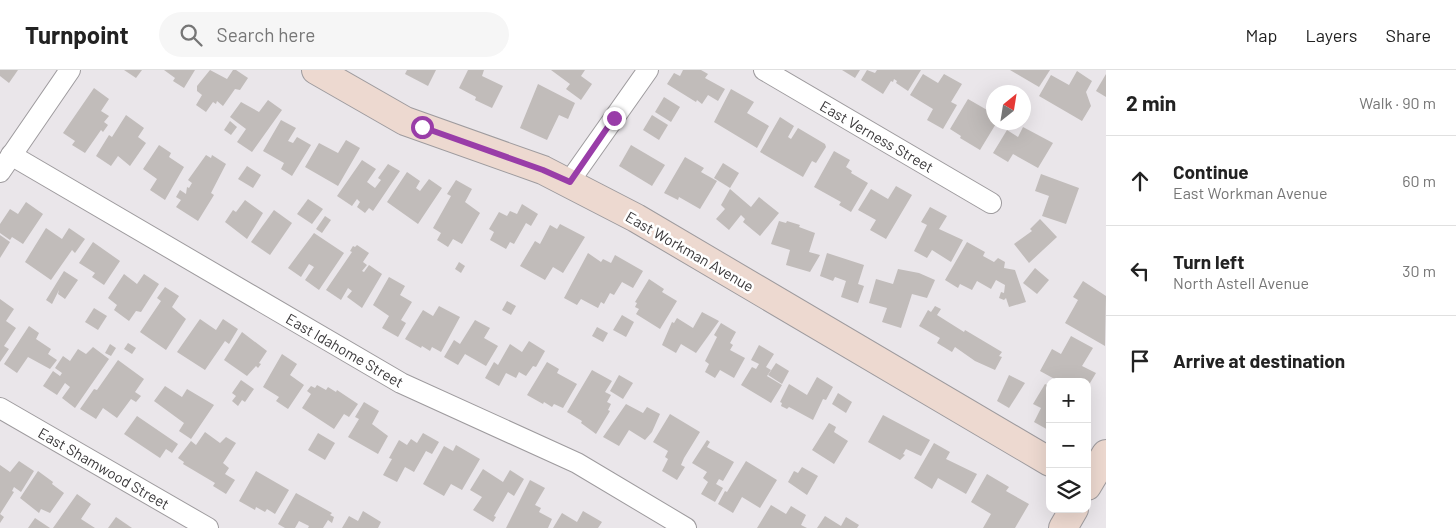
<!DOCTYPE html>
<html lang="en">
<head>
<meta charset="utf-8">
<style>
  :root { --surface:#fff; --page:#f6f6f6; --text:#222; --muted:#767676; --line:#e0e0e0 }
  body { margin:0; font-family:Barlow,sans-serif; background:var(--page); color:var(--text) }
  .controls { position:absolute; right:15px; bottom:15px; display:grid; overflow:hidden; border-radius:10px; box-shadow:0 5px 20px #0002 }
  .controls button { width:45px; height:45px; display:grid; place-items:center; padding:0; border:0; border-bottom:1px solid var(--line); background:var(--surface); color:var(--text); font:25px sans-serif }
  .compass { position:absolute; left:986px; top:15px; width:45px; height:45px; border-radius:50%; background:var(--surface); box-shadow:0 5px 20px #0002; rotate:30deg }
  .stop { position:absolute; width:15px; height:15px; margin:-11px; border:4px solid #993da8; border-radius:50%; background:#fff }
  .stop.end { background:#993da8; border-color:#fff; box-shadow:0 1px 5px #0008 }
  .list { margin:0; padding:0; list-style:none }
  h2 { display:flex; justify-content:space-between; align-items:center; height:65px; margin:0; padding:0 20px; font-size:21px }
  h2 small { font-size:16px; font-weight:400; color:var(--muted) }
  .list li { display:grid; grid-template-columns:32px 1fr auto; gap:15px; align-items:center; box-sizing:border-box; height:90px; padding:0 20px; border-top:1px solid var(--line) }
  .list b { display:block; font-size:19px; white-space:nowrap }
  .list p { margin:0; font-size:16px; white-space:nowrap; color:var(--muted) }
  .list em { font-size:16px; font-style:normal; color:var(--muted) }
  .icon { flex:none; width:28px; height:28px; fill:none; stroke:currentColor; stroke-width:2; stroke-linecap:round; stroke-linejoin:round }
  .map { position:relative; flex:none; width:1106px; height:458px; overflow:hidden }
  header { display:flex; align-items:center; gap:30px; box-sizing:border-box; height:70px; padding:0 25px; background:var(--surface); border-bottom:1px solid var(--line) }
  header strong { font-size:24px }
  nav { display:flex; gap:28px; margin-inline-start:auto; font-size:18px }
  .search { width:350px; height:45px; background:var(--page); display:flex; align-items:center; gap:12px; box-sizing:border-box; padding:0 18px; border-radius:28px; color:var(--muted); font-size:19px }
  main { display:flex }
  aside { flex:1; background:var(--surface) }
  .map>svg:first-child { display:block }
  .building { fill:#c1bcba }
  .lines { fill:none; stroke-linecap:round; stroke-linejoin:round }
  .street-casing { stroke:#9e9b9e; stroke-width:22 }
  .secondary-casing { stroke:#9e9b9e; stroke-width:30 }
  .street { stroke:#fff; stroke-width:20 }
  .secondary { stroke:#edd9d0; stroke-width:28 }
  .route { stroke:#993da8; stroke-width:6 }
  .labels { text-anchor:middle; dominant-baseline:central; stroke-width:5; stroke-linejoin:round; paint-order:stroke }
  .street-label { font-size:15px; fill:#3a383a; stroke:#fff }
</style>
</head>
<body>
<header>
<strong>Turnpoint</strong>
<div class="search"><svg class="icon" aria-label="search" viewBox="0 0 24 24"><circle cx="10" cy="10" r="6"/><path d="M15 15l6 6"/></svg>Search here</div>
<nav><a>Map</a><a>Layers</a><a>Share</a></nav>
</header>
<main>
<div class="map">
<svg width="1106" height="458" viewBox="0 0 1106 458">
  <rect width="100%" height="100%" fill="#eae6ea"/>
  <g class="building">
    <polygon points="0,0 18,0 9,13 0,6"/>
    <polygon points="124,0 142,0 136,8"/>
    <polygon points="164,0 195,0 184,18 173,11 175,8"/>
    <polygon points="210,0 227,9 233,0 236,0 248,8 240,20 235,19 223,36 217,31 216,34 213,32 206,42 196,35 202,25 197,21 197,16"/>
    <polygon points="407,0 436,0 428,16 405,4"/>
    <polygon points="468,0 484,0 482,6 503,16 492,38 475,30 476,27 459,18"/>
    <polygon points="551,0 585,0 581,6 592,14 581,30 566,19 570,14"/>
    <polygon points="683,0 701,0 708,4 705,8 725,19 718,31 708,25 702,34 697,30 696,32 667,14 674,3 680,6"/>
    <polygon points="842,0 860,0 855,8"/>
    <polygon points="867,0 875,3 877,0 921,0 908,21 896,13 897,11 894,9 893,12 891,11 883,24 861,10"/>
    <polygon points="1010,0 1050,0 1039,17"/>
    <polygon points="1077,1 1092,11 1086,22 1091,36 1082,51 1039,26 1051,5 1069,15"/>
    <polygon points="923,4 938,13 944,4 962,14 951,32 957,35 943,59 927,50 933,39 910,25"/>
    <polygon points="1106,4 1106,27 1096,21"/>
    <polygon points="538,14 575,33 568,49 559,45 547,70 520,58"/>
    <polygon points="94,18 109,29 101,41 109,46 104,52 108,55 103,62 101,60 85,83 72,75 75,71 63,63"/>
    <polygon points="731,19 754,32 747,43 769,56 757,78 714,52"/>
    <polygon points="664,27 680,37 671,52 655,42"/>
    <polygon points="968,29 994,44 994,52 997,52 980,80 960,68 961,66 950,59"/>
    <polygon points="268,30 282,40 252,82 237,72 246,59 230,47 241,32 259,42"/>
    <polygon points="126,45 144,58 138,67 146,73 130,96 118,86 111,96 96,86 109,65 112,67"/>
    <polygon points="652,45 668,55 659,70 643,60"/>
    <polygon points="780,47 794,56 788,67 791,69 798,58 825,74 826,77 816,93 812,91 803,107 760,82"/>
    <polygon points="281,50 296,58 288,71 293,73 297,67 311,75 292,106 281,99 284,93 263,81"/>
    <polygon points="230,51 237,57 231,65 224,60"/>
    <polygon points="1023,57 1053,73 1038,98 1013,84 1008,92 993,83 1007,60 1018,67"/>
    <polygon points="346,70 360,78 338,116 305,97 319,73 338,83"/>
    <polygon points="159,75 171,83 169,87 184,97 165,130 150,120 157,109 143,99"/>
    <polygon points="631,75 665,95 652,116 619,96"/>
    <polygon points="834,81 850,90 846,97 852,101 851,103 868,113 851,142 839,135 841,132 814,117"/>
    <polygon points="206,85 211,88 212,85 226,94 211,123 214,125 198,151 176,137 181,130 176,127 180,120 186,124 187,117 189,118 192,113 188,110"/>
    <polygon points="685,87 704,98 701,102 717,111 700,139 679,127 678,130 664,123"/>
    <polygon points="362,90 376,99 367,112 375,118 381,110 378,108 388,94 400,101 373,141 369,138 365,143 357,137 360,132 357,129 352,136 337,126"/>
    <polygon points="723,93 739,103 730,118 714,108"/>
    <polygon points="247,96 261,105 253,118 238,109"/>
    <polygon points="407,102 420,111 416,118 420,121 429,109 442,118 418,154 387,132"/>
    <polygon points="1041,104 1079,118 1066,154 1042,146 1049,126 1035,121"/>
    <polygon points="456,110 472,119 465,132 480,143 462,174 453,169 448,177 437,170 441,163 433,158 451,126 447,124"/>
    <polygon points="896,116 912,125 886,169 870,160 876,150 858,140 871,119 888,129"/>
    <polygon points="730,119 751,137 759,127 779,143 760,166 743,152 745,149 741,145 729,160 716,149 725,139 721,135"/>
    <polygon points="308,129 323,139 312,154 297,144"/>
    <polygon points="245,130 263,143 247,169 225,152 233,140 236,142"/>
    <polygon points="26,132 43,144 23,174 12,167 10,170 0,163 0,154 10,139 18,144"/>
    <polygon points="522,134 538,144 531,156 526,153 514,174 510,172 506,179 490,170 494,162 489,159 499,142 507,146 510,141 517,144"/>
    <polygon points="930,137 947,146 939,159 963,170 951,192 932,180 927,188 914,181 927,155 921,152"/>
    <polygon points="274,140 292,153 270,185 251,172"/>
    <polygon points="325,146 331,150 322,163 316,159"/>
    <polygon points="1040,149 1057,167 1029,193 1014,174 1032,161 1030,159"/>
    <polygon points="779,151 786,153 787,151 800,155 799,157 815,163 809,182 820,185 810,202 786,195 790,180 771,174"/>
    <polygon points="560,154 585,167 563,203 553,197 545,210 520,196 535,171 540,174 550,155 557,159"/>
    <polygon points="46,158 62,169 69,158 85,169 75,183 72,180 51,210 25,192"/>
    <polygon points="314,163 344,183 319,220 305,210 314,197 309,194 301,207 288,198"/>
    <polygon points="0,165 10,172 0,188"/>
    <polygon points="93,172 120,191 104,215 92,207 95,203 79,193"/>
    <polygon points="967,172 985,182 983,186 994,192 998,188 1005,192 1004,198 1015,200 1026,232 1009,237 1006,228 1004,230 999,228 1001,222 1004,223 1005,215 996,210 991,219 977,211 972,220 960,214 958,218 945,210"/>
    <polygon points="357,175 369,183 363,192 367,195 362,201 364,202 369,195 382,204 362,238 347,227 352,221 348,218 341,230 326,220 352,182 350,181 353,176 355,177"/>
    <polygon points="588,183 601,192 603,189 611,193 615,185 643,201 633,218 622,212 614,225 610,223 604,234 601,232 598,238 581,229 577,235 564,228"/>
    <polygon points="827,183 864,195 858,214 864,216 858,233 841,227 846,211 835,207 833,211 820,206"/>
    <polygon points="459,192 465,196 461,203 455,199"/>
    <polygon points="1035,198 1049,210 1037,224 1023,213"/>
    <polygon points="898,199 919,203 935,210 927,228 912,224 901,258 882,252 887,238 869,233 876,209 893,214"/>
    <polygon points="64,201 78,210 65,229 58,224 59,220 52,234 46,230"/>
    <polygon points="124,204 137,214 144,204 159,214 141,242 136,241 129,251 114,240 117,235 108,228"/>
    <polygon points="389,207 405,216 400,225 412,232 401,250 406,253 398,267 382,258 389,246 373,235"/>
    <polygon points="649,209 664,219 662,222 677,231 660,259 636,244 639,239 635,237 637,233 635,232"/>
    <polygon points="1083,211 1106,226 1105,276 1065,253 1078,230 1073,227"/>
    <polygon points="165,217 179,226 172,237 186,249 166,280 140,262 161,231 157,228"/>
    <polygon points="0,229 14,239 6,251 16,258 4,276 9,279 0,292"/>
    <polygon points="507,231 516,236 511,245 502,240"/>
    <polygon points="439,236 460,247 441,282 432,277 430,281 422,276 421,278 405,269 423,240 433,246"/>
    <polygon points="935,236 941,239 937,245 964,262 965,260 1002,282 999,286 1002,287 995,300 975,291 955,277 952,282 937,273 940,268 919,256 928,240 931,242"/>
    <polygon points="94,238 107,246 98,260 85,252"/>
    <polygon points="702,242 719,251 696,283 681,274 676,283 662,275 672,252 674,253 677,248 693,258"/>
    <polygon points="622,245 634,252 626,267 613,260"/>
    <polygon points="200,249 216,260 223,249 238,259 229,274 225,271 205,300 177,282"/>
    <polygon points="475,250 490,258 484,268 498,276 486,296 465,284 458,295 444,287 454,270 460,274"/>
    <polygon points="721,253 736,262 730,273 733,275 730,280 745,288 734,308 720,300 715,308 705,302 709,294 705,291 717,267 714,265"/>
    <polygon points="29,256 39,263 36,269 51,279 48,284 57,290 50,299 28,287 17,303 4,294"/>
    <polygon points="597,257 608,263 603,272 592,266"/>
    <polygon points="242,262 267,281 259,293 261,294 258,298 256,296 247,306 224,290"/>
    <polygon points="1071,266 1093,278 1082,296 1096,303 1087,318 1087,312 1060,312 1040,301 1052,279 1061,284"/>
    <polygon points="529,271 545,281 536,297 533,296 526,306 519,302 516,308 506,303 499,316 485,308 494,292 498,295 510,274 522,282"/>
    <polygon points="128,273 136,278 132,284 124,279"/>
    <polygon points="110,274 116,278 111,286 105,283"/>
    <polygon points="759,275 774,284 766,297 771,300 767,306 782,315 771,333 741,315 752,297 756,299 759,294 751,290"/>
    <polygon points="93,277 109,289 75,338 62,328 70,317 65,313 57,325 43,316 53,301 60,306 62,303 55,298 63,286 70,291 78,279 86,284"/>
    <polygon points="282,284 297,294 290,305 304,315 288,339 276,331 279,327 263,317"/>
    <polygon points="118,290 144,309 135,322 141,326 136,332 131,329 117,348 103,338 96,349 80,339 94,319 97,320"/>
    <polygon points="547,292 559,299 557,303 577,314 563,338 554,334 552,337 544,332 543,334 527,325"/>
    <polygon points="776,293 789,301 782,314 768,305"/>
    <polygon points="592,300 612,311 605,322 611,325 607,332 611,334 608,340 610,341 596,364 581,353 582,351 567,342"/>
    <polygon points="619,305 633,313 623,329 610,321"/>
    <polygon points="1009,305 1025,313 1009,338 997,331"/>
    <polygon points="817,307 833,317 826,330 823,329 813,350 789,337 787,339 781,336 782,333 780,332 789,314 807,325"/>
    <polygon points="241,310 254,319 245,332 242,330 238,336 232,331 236,326 232,323"/>
    <polygon points="1045,314 1050,316 1050,361 1034,352 1041,338 1033,334"/>
    <polygon points="317,315 326,320 328,317 336,322 337,320 358,334 349,347 344,344 334,359 302,338 311,324 307,321 311,316 315,318"/>
    <polygon points="165,316 182,327 187,319 214,335 191,369 179,361 184,353 154,331"/>
    <polygon points="838,323 852,332 846,343 832,334"/>
    <polygon points="364,332 379,341 372,354 388,366 378,384 348,367 359,349 355,347"/>
    <polygon points="626,334 643,343 647,337 660,344 652,362 645,370 629,360 619,376 603,367"/>
    <polygon points="670,344 700,362 684,388 681,395 685,397 677,410 662,401 668,389 665,387 668,381 653,372"/>
    <polygon points="883,345 930,370 921,386 906,379 903,384 905,385 900,390 868,372"/>
    <polygon points="137,346 178,374 172,383 166,379 160,388 124,364"/>
    <polygon points="829,353 836,357 834,362 848,371 834,394 812,380"/>
    <polygon points="205,362 220,373 226,367 236,373 223,393 229,398 225,404 235,410 226,424 213,416 215,413 183,394 184,392 178,388 191,371 196,375"/>
    <polygon points="318,363 335,373 325,390 308,380"/>
    <polygon points="423,363 439,372 432,384 426,381 414,402 405,397 397,412 383,405 392,389 389,388 399,370 407,375 411,369 417,373"/>
    <polygon points="707,370 710,372 707,377 734,392 723,411 719,409 716,414 723,418 715,432 701,424 708,412 703,408 707,402 692,393"/>
    <polygon points="934,373 950,382 946,389 977,404 966,424 938,408 932,419 914,408"/>
    <polygon points="456,375 480,389 462,420 451,414 444,426 423,414 444,376 453,381"/>
    <polygon points="19,391 34,401 21,422 14,417 12,421 14,422 0,444 4,447 0,453 0,395 10,402"/>
    <polygon points="746,391 777,410 760,438 742,427 733,443 718,434 725,421 727,422"/>
    <polygon points="802,397 818,406 807,425 788,412 794,401 798,403"/>
    <polygon points="483,399 503,412 510,400 524,409 514,426 508,422 494,446 496,447 493,452 473,440 482,427 470,420"/>
    <polygon points="38,401 53,412 52,414 64,423 50,443 41,439 39,443 20,428"/>
    <polygon points="256,401 289,420 275,444 267,439 265,442 256,437 255,440 239,431"/>
    <polygon points="987,404 1009,417 1006,421 1029,434 1015,458 983,458 991,444 971,432"/>
    <polygon points="530,410 545,418 535,435 541,438 539,442 552,449 548,458 506,458"/>
    <polygon points="296,423 332,443 330,445 334,447 332,453 328,450 323,458 308,458 309,456 299,451 295,458 285,458 278,454"/>
    <polygon points="77,424 91,434 81,449 95,458 53,458"/>
    <polygon points="771,435 786,444 791,436 806,445 801,455 807,458 757,458"/>
    <polygon points="363,441 381,452 378,458 342,458 349,446 358,451"/>
    <polygon points="583,441 602,452 598,458 553,458 562,443 577,452"/>
    <polygon points="825,446 841,456 846,447 859,455 857,458 817,458"/>
    <polygon points="116,447 132,458 108,458"/>
    <polygon points="35,448 50,458 28,458"/>
  </g>
  <g class="lines">
    <defs>
      <g id="street">
        <polyline points="764,0 991,133"/>
        <polyline points="11,85 401,313 577,393 686,458"/>
        <polyline points="0,102 70,0"/>
        <polyline points="569,112 648,0"/>
        <polyline points="0,338 208,458"/>
      </g>
      <g id="secondary">
        <polyline points="316,0 405,51 543,100 636,148 1050,392"/>
        <polyline points="1087,416 1106,384"/>
        <polyline points="1063,458 1074,439"/>
      </g>
    </defs>
    <use href="#street" class="street-casing"/>
    <use href="#secondary" class="secondary-casing"/>
    <use href="#street" class="street"/>
    <use href="#secondary" class="secondary"/>
  </g>
  <g class="lines">
    <polyline class="route" points="422,57 543,100 570,112 614,48"/>
  </g>
  <g class="labels">
    <g class="street-label">
      <text transform="translate(877 66) rotate(30)">East Verness Street</text>
      <text transform="translate(690 181) rotate(30)">East Workman Avenue</text>
      <text transform="translate(345 280) rotate(30)">East Idahome Street</text>
      <text transform="translate(104 398) rotate(30)">East Shamwood Street</text>
    </g>
  </g>
</svg>
<div class="controls">
<button>+</button>
<button>−</button>
<button><svg class="icon" aria-label="layers" viewBox="0 0 24 24"><path d="M12 4l9 5-9 5-9-5zM3 14l9 5 9-5"/></svg></button>
</div>
<svg class="compass" viewBox="-18 -18 36 36"><path d="M0-13l5 13h-10z" fill="#e53935"/><path d="M0 13l5-13h-10z" fill="#767676"/></svg>
<div class="stop" style="left:422px;top:57px"></div>
<div class="stop end" style="left:614px;top:48px"></div>
</div>
<aside>
<h2>2 min<small>Walk · 90 m</small></h2>
<ul class="list">
<li><svg class="icon" aria-label="ahead" viewBox="0 0 24 24"><path d="M12 20V5M6 11l6-6 6 6"/></svg><div><b>Continue</b><p>East Workman Avenue</p></div><em>60 m</em></li>
<li><svg class="icon" aria-label="left" viewBox="0 0 24 24"><path d="M17 20v-9H6M10 6l-5 5 5 5"/></svg><div><b>Turn left</b><p>North Astell Avenue</p></div><em>30 m</em></li>
<li><svg class="icon" aria-label="arrive" viewBox="0 0 24 24"><path d="M6 21V4h12l-3 4 3 4H6"/></svg><div><b>Arrive at destination</b></div></li>
</ul>
</aside>
</main>
</body>
</html>
